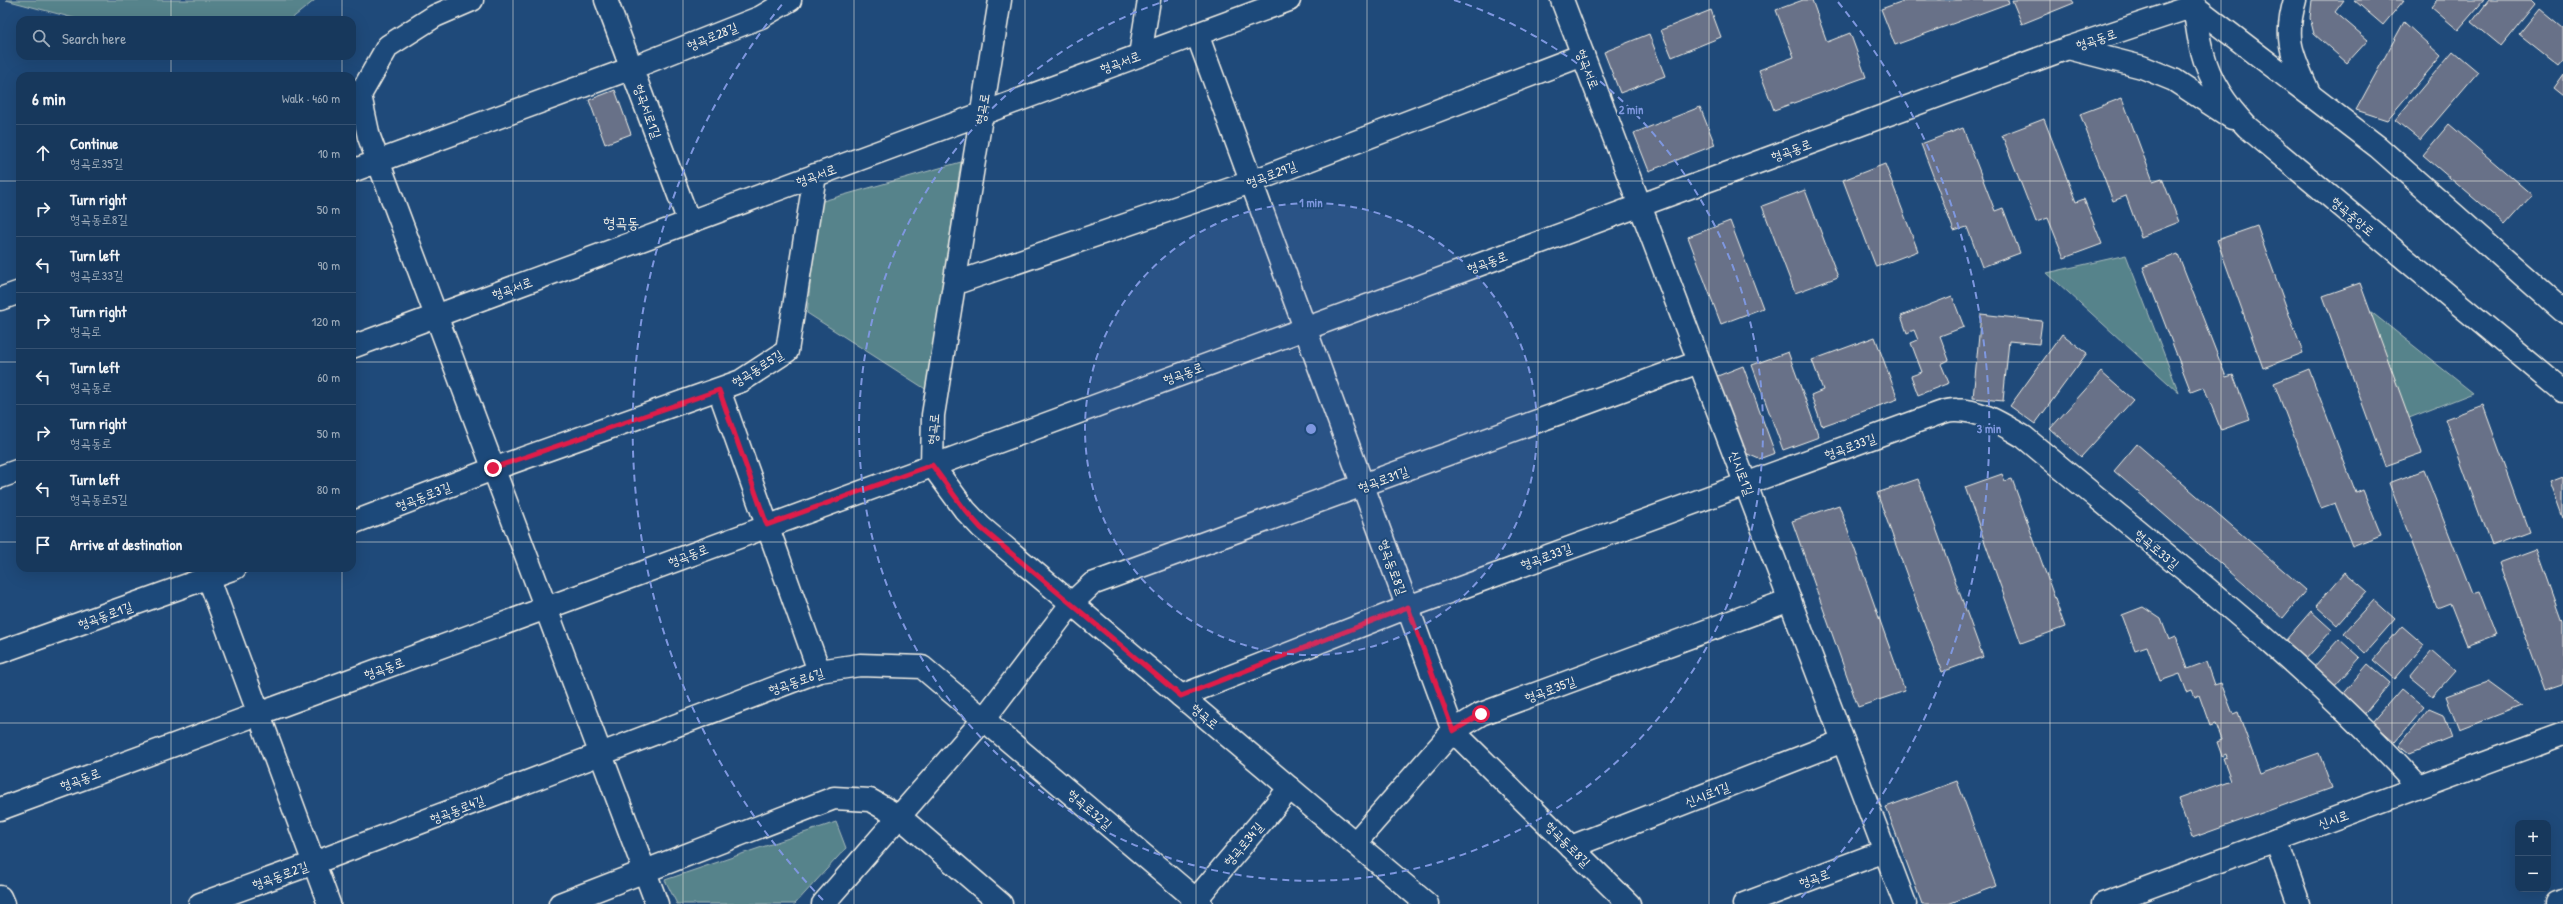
<!DOCTYPE html>
<html lang="en">
<head>
<meta charset="utf-8">
<style>
  :root { --surface:#17385c; --page:#244365; --text:#f1f3f6; --muted:#9eacbb; --line:#365272 }
  body { margin:0; font-family:"Patrick Hand","Poor Story",sans-serif; background:var(--page); color:var(--text) }
  .controls { position:absolute; right:12px; bottom:12px; display:grid; overflow:hidden; border-radius:8px; box-shadow:0 4px 16px #0002 }
  .controls button { width:36px; height:36px; display:grid; place-items:center; padding:0; border:0; border-bottom:1px solid var(--line); background:var(--surface); color:var(--text); font:20px sans-serif }
  .stop { position:absolute; width:12px; height:12px; margin:-9px; border:3px solid #e11d48; border-radius:50%; background:#fff }
  .stop.end { background:#e11d48; border-color:#fff; box-shadow:0 1px 4px #0008 }
  .list { margin:0; padding:0; list-style:none }
  h2 { display:flex; justify-content:space-between; align-items:center; height:52px; margin:0; padding:0 16px; font-size:17px }
  h2 small { font-size:13px; font-weight:400; color:var(--muted) }
  .list li { display:grid; grid-template-columns:26px 1fr auto; gap:12px; align-items:center; box-sizing:border-box; height:56px; padding:0 16px; border-top:1px solid var(--line) }
  .list b { display:block; font-size:15px; white-space:nowrap }
  .list p { margin:0; font-size:13px; white-space:nowrap; color:var(--muted) }
  .list em { font-size:13px; font-style:normal; color:var(--muted) }
  .icon { flex:none; width:22px; height:22px; fill:none; stroke:currentColor; stroke-width:2; stroke-linecap:round; stroke-linejoin:round }
  .map { position:relative; flex:none; width:2563px; height:904px; overflow:hidden }
  .search { position:absolute; background:var(--surface); box-shadow:0 4px 16px #0002; left:16px; top:16px; width:340px; height:44px; display:flex; align-items:center; gap:10px; box-sizing:border-box; padding:0 14px; border-radius:12px; color:var(--muted); font-size:15px }
  .panel { position:absolute; background:var(--surface); box-shadow:0 4px 16px #0002; left:16px; top:72px; width:340px; height:500px; border-radius:12px }
  .map>svg:first-child { display:block }
  .green { fill:#57838b; stroke:#a6baba }
  .building { fill:#687188; stroke:#f4f1e8 }
  .lines { fill:none; stroke-linecap:round; stroke-linejoin:round }
  .street-casing { stroke:#f4f1e8; stroke-width:25 }
  .secondary-casing { stroke:#f4f1e8; stroke-width:25 }
  .street { stroke:#1f4a7a; stroke-width:22 }
  .secondary { stroke:#1f4a7a; stroke-width:22 }
  .route { stroke:#e11d48; stroke-width:5 }
  .grid { fill:none; stroke:#f4f1e8; stroke-width:1; stroke-opacity:0.55 }
  .ring { fill:none; stroke:#7e97df; stroke-width:2; stroke-dasharray:7 5 }
  .labels { text-anchor:middle; dominant-baseline:central; stroke-width:4; stroke-linejoin:round; paint-order:stroke }
  .street-label { font-size:13px; fill:#f4f1e8; stroke:#1f4a7a }
  .quarter-label { font-size:15px; fill:#f4f1e8; stroke:#1f4a7a }
  .centre { fill:#7e97df; stroke:#1f4a7a; stroke-width:2 }
  .ring-label { font-size:12px; text-anchor:middle; font-weight:bold; fill:#7e97df; stroke:#1f4a7a; stroke-width:4; stroke-linejoin:round; paint-order:stroke }
</style>
</head>
<body>
<div class="map">
<svg width="2563" height="904" viewBox="0 0 2563 904">
  <rect width="100%" height="100%" fill="#1f4a7a"/>
  <filter id="ink" filterUnits="userSpaceOnUse"><feTurbulence type="fractalNoise" baseFrequency=".025" numOctaves="2"/><feDisplacementMap in="SourceGraphic" scale="8" xChannelSelector="R" yChannelSelector="G"/><feConvolveMatrix kernelMatrix="1 2 1 2 8 2 1 2 1" color-interpolation-filters="sRGB"/></filter>
  <g filter="url(#ink)">
    <g class="green">
      <polygon points="6,0 315,0 290,20 81,20"/>
      <polygon points="961,162 927,390 807,313 819,202"/>
      <polygon points="2126,255 2179,393 2047,273"/>
      <polygon points="2370,311 2473,393 2404,420"/>
      <polygon points="836,822 846,848 795,904 677,904 665,880"/>
    </g>
    <g class="building">
      <polygon points="1803,0 1812,0 1827,42 1850,33 1866,77 1774,110 1759,70 1794,57 1776,10"/>
      <polygon points="1906,0 2008,0 2009,3 1895,45 1881,9"/>
      <polygon points="2012,0 2072,0 2074,3 2022,24"/>
      <polygon points="2312,0 2344,0 2335,12 2368,40 2347,63 2314,34 2310,18"/>
      <polygon points="2354,0 2404,0 2383,25"/>
      <polygon points="2437,0 2484,0 2458,30 2431,7"/>
      <polygon points="2489,0 2531,0 2535,4 2501,46 2472,22"/>
      <polygon points="2540,8 2563,27 2563,59 2558,65 2519,34"/>
      <polygon points="1711,10 1721,37 1672,57 1661,30"/>
      <polygon points="2404,22 2441,56 2387,120 2356,110"/>
      <polygon points="1649,34 1665,76 1620,93 1604,52"/>
      <polygon points="2453,51 2478,72 2420,140 2395,120"/>
      <polygon points="2563,74 2563,96 2553,88"/>
      <polygon points="615,90 631,134 605,144 589,100"/>
      <polygon points="2122,98 2153,181 2162,178 2179,222 2141,237 2126,196 2113,201 2080,114"/>
      <polygon points="1700,107 1715,145 1649,171 1634,133"/>
      <polygon points="2044,119 2076,202 2084,199 2102,244 2064,258 2048,218 2036,222 2002,135"/>
      <polygon points="2449,124 2532,195 2505,225 2423,155"/>
      <polygon points="1963,128 1995,211 2003,208 2020,253 1982,267 1967,227 1954,231 1921,144"/>
      <polygon points="1885,164 1918,251 1876,267 1843,180"/>
      <polygon points="1805,190 1838,277 1795,293 1762,206"/>
      <polygon points="1730,221 1763,308 1721,324 1688,237"/>
      <polygon points="2257,226 2303,353 2263,368 2217,240"/>
      <polygon points="2178,254 2226,377 2233,375 2250,420 2221,430 2204,387 2191,392 2143,267"/>
      <polygon points="2360,283 2422,453 2385,466 2323,296"/>
      <polygon points="1952,296 1964,327 1940,336 1949,360 1941,364 1949,383 1918,395 1911,376 1922,372 1911,343 1918,340 1914,330 1907,333 1901,316"/>
      <polygon points="1981,314 2042,321 2039,344 2009,341 2003,401 1973,398"/>
      <polygon points="2062,334 2087,353 2035,424 2010,406"/>
      <polygon points="1875,337 1898,399 1822,426 1811,395 1823,390 1812,360"/>
      <polygon points="1788,352 1819,437 1783,450 1752,365"/>
      <polygon points="1743,366 1775,453 1759,459 1743,452 1715,377"/>
      <polygon points="2309,369 2356,493 2363,490 2381,535 2352,546 2335,503 2321,508 2274,383"/>
      <polygon points="2101,372 2133,400 2081,457 2050,429"/>
      <polygon points="2483,405 2529,532 2491,546 2445,419"/>
      <polygon points="2137,444 2306,590 2283,618 2114,471"/>
      <polygon points="2424,470 2472,593 2479,591 2496,635 2467,646 2450,603 2437,608 2389,483"/>
      <polygon points="2002,474 2005,481 2012,479 2065,627 2021,643 1965,487"/>
      <polygon points="2563,477 2563,518 2550,482"/>
      <polygon points="1918,479 1983,657 1942,672 1877,493"/>
      <polygon points="1839,505 1905,691 1858,707 1792,521"/>
      <polygon points="2537,549 2563,622 2563,684 2545,690 2499,563"/>
      <polygon points="2345,572 2367,591 2337,625 2316,606"/>
      <polygon points="2374,600 2395,619 2365,653 2344,633"/>
      <polygon points="2143,607 2161,619 2169,640 2176,637 2187,669 2206,662 2214,685 2221,683 2233,714 2238,712 2260,774 2319,753 2332,788 2192,838 2178,799 2231,780 2223,758 2227,757 2226,754 2222,756 2217,742 2222,740 2216,724 2210,726 2199,695 2195,697 2192,690 2187,692 2180,674 2160,681 2147,646 2135,650 2122,615"/>
      <polygon points="2311,611 2332,630 2305,660 2285,641"/>
      <polygon points="2402,626 2424,645 2395,679 2373,660"/>
      <polygon points="2339,639 2360,658 2333,688 2312,669"/>
      <polygon points="2432,651 2455,671 2433,696 2410,677"/>
      <polygon points="2368,664 2390,683 2362,717 2339,698"/>
      <polygon points="2488,682 2521,706 2459,730 2446,697"/>
      <polygon points="2401,689 2424,708 2395,742 2372,722"/>
      <polygon points="2429,709 2443,715 2451,737 2409,754 2399,746"/>
      <polygon points="1957,781 1996,886 1948,904 1922,904 1886,807"/>
    </g>
    <g class="lines">
      <defs>
        <g id="street">
          <polyline points="472,0 435,16 388,46 360,95 369,137 657,904"/>
          <polyline points="606,0 689,222"/>
          <polyline points="1562,0 1905,904"/>
          <polyline points="1197,34 1453,731 1629,904"/>
          <polyline points="1140,55 1149,0"/>
          <polyline points="352,171 632,68 761,17 790,0"/>
          <polyline points="956,283 1251,182 1583,55"/>
          <polyline points="0,299 20,292"/>
          <polyline points="352,347 1289,0"/>
          <polyline points="719,390 819,671"/>
          <polyline points="0,477 20,470"/>
          <polyline points="352,523 493,469 741,381 787,351 815,175"/>
          <polyline points="205,568 329,904"/>
          <polyline points="0,652 235,568"/>
          <path d="M1181 696 1408 607 1926 418C1935 415 1947 409 1956 410 1981 410 2003 425 2024 437 2158 550 2301 657 2419 787"/>
          <polyline points="2276,840 2299,904"/>
          <polyline points="1355,843 1453,731 1481,714 1790,600"/>
          <polyline points="1571,847 1843,741"/>
          <polyline points="0,897 3,904"/>
          <polyline points="200,904 314,863 819,671 860,665 922,667 1201,904"/>
          <polyline points="560,904 834,798 870,800 900,817 1001,904"/>
          <polyline points="823,904 984,719 1072,603 1092,584 1699,362"/>
          <polyline points="1192,904 1290,788"/>
          <polyline points="1744,904 1885,851"/>
          <polyline points="2556,904 2563,902"/>
        </g>
        <g id="secondary">
          <polyline points="1000,0 933,415 932,465 965,510 981,527 1427,904"/>
          <path d="M2192 0C2197 17 2197 35 2202 51 2210 82 2226 105 2247 127L2563 391"/>
          <path d="M2295 0C2283 41 2293 56 2309 93"/>
          <polyline points="2194,6 2378,147 2563,311"/>
          <polyline points="2068,48 2142,67 2174,80 2232,118"/>
          <polyline points="0,809 2068,48 2194,6"/>
          <polyline points="2103,904 2563,734"/>
        </g>
      </defs>
      <use href="#street" class="street-casing"/>
      <use href="#secondary" class="secondary-casing"/>
      <use href="#street" class="street"/>
      <use href="#secondary" class="secondary"/>
    </g>
  </g>
  <g class="lines" filter="url(#ink)">
    <polyline class="route" points="493,468 719,390 767,525 932,465 965,510 981,528 1181,696 1408,607 1453,731 1481,714"/>
  </g>
  <path class="grid" d="M171 0V20M342 0V20M513 0V904M683 0V904M854 0V904M1025 0V904M1196 0V904M1367 0V904M1538 0V904M1709 0V904M1880 0V904M2050 0V904M2221 0V904M2392 0V904M171 56V76M342 56V76M0 181H20M352 181H2563M0 362H20M352 362H2563M0 542H20M352 542H2563M171 568V904M342 568V904M0 723H2563"/>
  <circle cx="1311" cy="429" r="226" fill="#7e97df" fill-opacity=".12"/>
  <g class="ring">
    <circle cx="1311" cy="429" r="226"/>
    <path d="M1454 0A452 452 0 1 1 1168 0"/>
    <path d="M823 900A678 678 0 0 1 784 2M1838 2A678 678 0 0 1 1799 900"/>
  </g>
  <g class="labels">
    <g class="street-label">
      <text transform="translate(712 36) rotate(-22)">형곡로28길</text>
      <text transform="translate(2096 39) rotate(-18)">형곡동로</text>
      <text transform="translate(1120 62) rotate(-20)">형곡서로</text>
      <text transform="translate(1588 69) rotate(69)">형곡서로</text>
      <text transform="translate(982 109) rotate(-81)">형곡로</text>
      <text transform="translate(648 111) rotate(70)">형곡서로1길</text>
      <text transform="translate(1791 150) rotate(-20)">형곡동로</text>
      <text transform="translate(1271 174) rotate(-21)">형곡로29길</text>
      <text transform="translate(816 175) rotate(-20)">형곡서로</text>
      <text transform="translate(2353 216) rotate(40)">형곡중앙로</text>
      <text transform="translate(1487 262) rotate(-20)">형곡동로</text>
      <text transform="translate(512 288) rotate(-20)">형곡서로</text>
      <text transform="translate(757 368) rotate(-32)">형곡동로5길</text>
      <text transform="translate(1183 373) rotate(-20)">형곡동로</text>
      <text transform="translate(933 429) rotate(-86)">형곡로</text>
      <text transform="translate(1850 446) rotate(-20)">형곡로33길</text>
      <text transform="translate(1742 473) rotate(69)">신시로1길</text>
      <text transform="translate(1383 479) rotate(-20)">형곡로31길</text>
      <text transform="translate(423 496) rotate(-21)">형곡동로3길</text>
      <text transform="translate(2157 549) rotate(40)">형곡로33길</text>
      <text transform="translate(688 555) rotate(-21)">형곡동로</text>
      <text transform="translate(1546 556) rotate(-20)">형곡로33길</text>
      <text transform="translate(1393 567) rotate(70)">형곡동로8길</text>
      <text transform="translate(105 615) rotate(-20)">형곡동로1길</text>
      <text transform="translate(384 668) rotate(-20)">형곡동로</text>
      <text transform="translate(796 681) rotate(-19)">형곡동로6길</text>
      <text transform="translate(1550 689) rotate(-20)">형곡로35길</text>
      <text transform="translate(1205 716) rotate(40)">형곡로</text>
      <text transform="translate(80 779) rotate(-20)">형곡동로</text>
      <text transform="translate(1707 794) rotate(-21)">신시로1길</text>
      <text transform="translate(457 809) rotate(-21)">형곡동로4길</text>
      <text transform="translate(1090 809) rotate(40)">형곡로32길</text>
      <text transform="translate(2333 819) rotate(-20)">신시로</text>
      <text transform="translate(1243 844) rotate(-50)">형곡로34길</text>
      <text transform="translate(1568 844) rotate(45)">형곡동로8길</text>
      <text transform="translate(280 875) rotate(-20)">형곡동로2길</text>
      <text transform="translate(1814 878) rotate(-20)">형곡로</text>
    </g>
    <g class="quarter-label">
      <text x="621" y="222">형곡동</text>
    </g>
  </g>
  <circle cx="1311" cy="429" r="6" class="centre"/>
  <g class="ring-label">
    <text x="1631" y="114">2 min</text>
    <text x="1311" y="207">1 min</text>
    <text x="1989" y="433">3 min</text>
  </g>
</svg>
<div class="controls">
<button>+</button>
<button>−</button>
</div>
<div class="stop" style="left:1481px;top:714px"></div>
<div class="stop end" style="left:493px;top:468px"></div>
<div class="search"><svg class="icon" aria-label="search" viewBox="0 0 24 24"><circle cx="10" cy="10" r="6"/><path d="M15 15l6 6"/></svg>Search here</div>
<section class="panel">
<h2>6 min<small>Walk · 460 m</small></h2>
<ul class="list">
<li><svg class="icon" aria-label="ahead" viewBox="0 0 24 24"><path d="M12 20V5M6 11l6-6 6 6"/></svg><div><b>Continue</b><p>형곡로35길</p></div><em>10 m</em></li>
<li><svg class="icon" aria-label="right" viewBox="0 0 24 24"><path d="M7 20v-9h11M14 6l5 5-5 5"/></svg><div><b>Turn right</b><p>형곡동로8길</p></div><em>50 m</em></li>
<li><svg class="icon" aria-label="left" viewBox="0 0 24 24"><path d="M17 20v-9H6M10 6l-5 5 5 5"/></svg><div><b>Turn left</b><p>형곡로33길</p></div><em>90 m</em></li>
<li><svg class="icon" aria-label="right" viewBox="0 0 24 24"><path d="M7 20v-9h11M14 6l5 5-5 5"/></svg><div><b>Turn right</b><p>형곡로</p></div><em>120 m</em></li>
<li><svg class="icon" aria-label="left" viewBox="0 0 24 24"><path d="M17 20v-9H6M10 6l-5 5 5 5"/></svg><div><b>Turn left</b><p>형곡동로</p></div><em>60 m</em></li>
<li><svg class="icon" aria-label="right" viewBox="0 0 24 24"><path d="M7 20v-9h11M14 6l5 5-5 5"/></svg><div><b>Turn right</b><p>형곡동로</p></div><em>50 m</em></li>
<li><svg class="icon" aria-label="left" viewBox="0 0 24 24"><path d="M17 20v-9H6M10 6l-5 5 5 5"/></svg><div><b>Turn left</b><p>형곡동로5길</p></div><em>80 m</em></li>
<li><svg class="icon" aria-label="arrive" viewBox="0 0 24 24"><path d="M6 21V4h12l-3 4 3 4H6"/></svg><div><b>Arrive at destination</b></div></li>
</ul>
</section>
</div>
</body>
</html>
